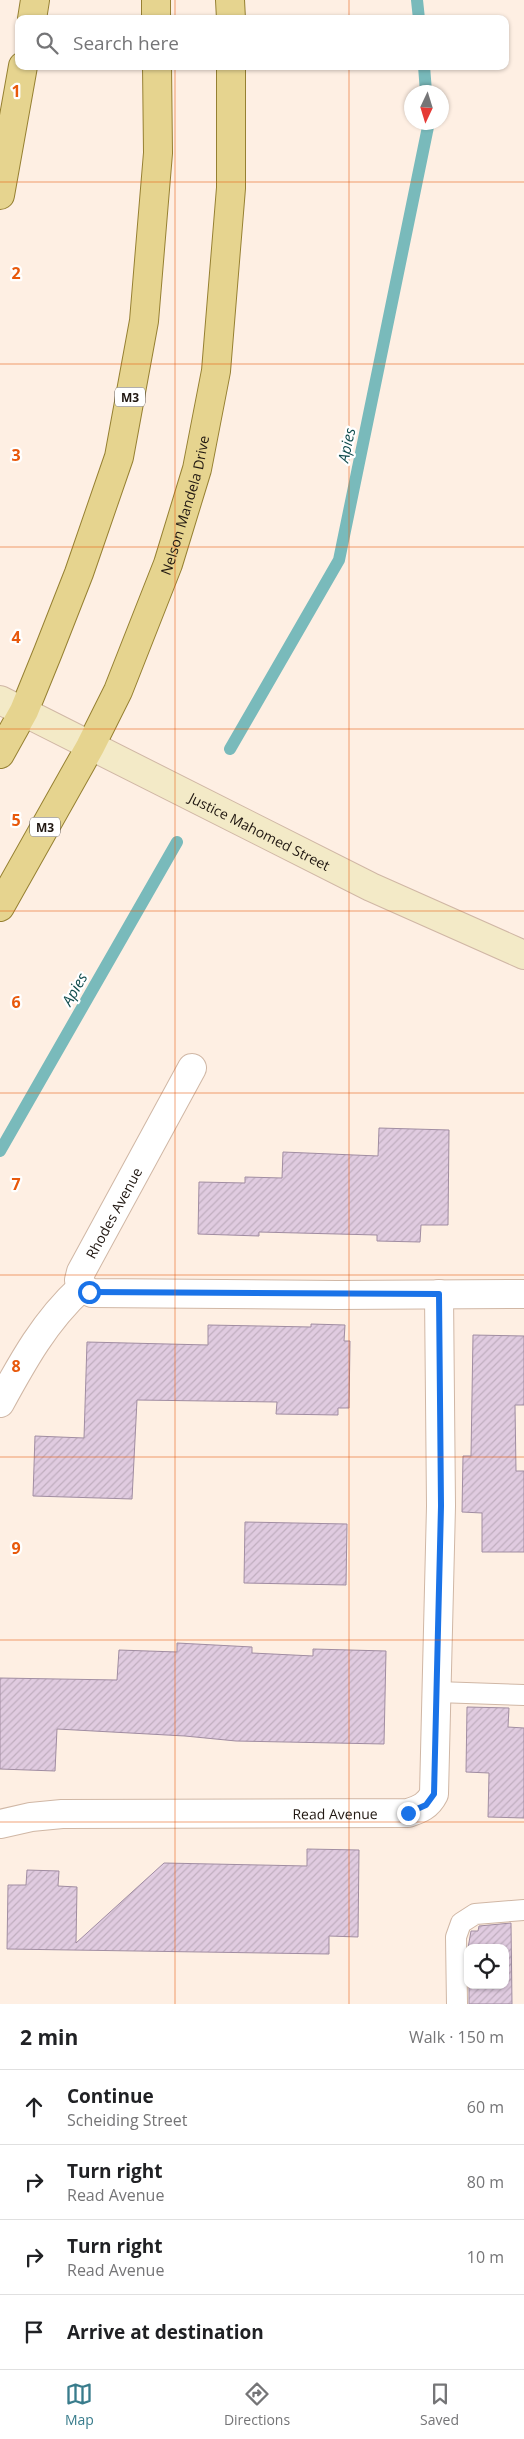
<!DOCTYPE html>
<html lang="en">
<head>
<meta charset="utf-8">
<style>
  :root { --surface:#fff; --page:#f6f6f6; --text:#202124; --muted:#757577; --line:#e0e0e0; --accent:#397c8c }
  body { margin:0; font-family:"Open Sans",sans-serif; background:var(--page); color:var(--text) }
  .controls { position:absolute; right:15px; bottom:15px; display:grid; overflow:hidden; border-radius:10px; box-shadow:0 1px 4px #0004 }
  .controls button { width:45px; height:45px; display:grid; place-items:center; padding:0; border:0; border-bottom:1px solid var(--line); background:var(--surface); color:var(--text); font:25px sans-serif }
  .compass { position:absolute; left:404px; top:85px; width:45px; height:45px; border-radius:50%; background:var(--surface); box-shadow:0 1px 4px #0004; rotate:184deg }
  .stop { position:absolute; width:15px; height:15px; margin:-11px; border:4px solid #1a73e8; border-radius:50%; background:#fff }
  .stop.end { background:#1a73e8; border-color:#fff; box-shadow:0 1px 5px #0008 }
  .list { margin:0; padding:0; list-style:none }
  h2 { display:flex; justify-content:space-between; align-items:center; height:65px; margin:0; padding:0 20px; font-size:21px }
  h2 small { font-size:16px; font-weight:400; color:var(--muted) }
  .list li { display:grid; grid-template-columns:32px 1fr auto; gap:15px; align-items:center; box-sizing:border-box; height:75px; padding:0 20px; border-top:1px solid var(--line) }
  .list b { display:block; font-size:19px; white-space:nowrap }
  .list p { margin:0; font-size:16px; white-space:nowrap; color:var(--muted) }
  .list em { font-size:16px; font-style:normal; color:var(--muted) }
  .icon { flex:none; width:28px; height:28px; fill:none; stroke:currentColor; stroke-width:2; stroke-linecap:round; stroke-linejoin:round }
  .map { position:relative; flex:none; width:524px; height:2004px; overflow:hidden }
  .search { position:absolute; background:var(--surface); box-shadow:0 1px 4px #0004; left:15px; right:15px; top:15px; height:55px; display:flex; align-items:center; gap:12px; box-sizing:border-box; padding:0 18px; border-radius:10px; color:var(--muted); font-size:19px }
  .sheet { height:365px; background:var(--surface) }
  nav { display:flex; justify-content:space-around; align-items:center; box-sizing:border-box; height:70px; border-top:1px solid var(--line); background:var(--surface); font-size:14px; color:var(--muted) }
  nav a { display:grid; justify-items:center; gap:2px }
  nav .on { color:var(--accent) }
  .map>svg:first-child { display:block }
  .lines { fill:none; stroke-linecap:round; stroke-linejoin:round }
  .stream { stroke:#79babb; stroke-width:12 }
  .building { fill:url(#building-hatch); stroke:#a18da2 }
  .service-casing { stroke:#d0b7a5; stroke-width:22 }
  .minor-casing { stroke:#d0b7a5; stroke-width:30 }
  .secondary-casing { stroke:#d0b7a5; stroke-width:30 }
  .primary-casing { stroke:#968032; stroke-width:30 }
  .service { stroke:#fff; stroke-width:20 }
  .minor { stroke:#fff; stroke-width:28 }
  .secondary { stroke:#f3eac7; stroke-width:28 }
  .primary { stroke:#e6d48f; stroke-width:28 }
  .route { stroke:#1a73e8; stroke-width:6 }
  .grid { fill:none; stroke:#e8590c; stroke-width:1; stroke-opacity:0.55 }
  .labels { text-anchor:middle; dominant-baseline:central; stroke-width:4.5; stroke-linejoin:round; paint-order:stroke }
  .shield { fill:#fff; stroke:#635d58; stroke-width:1 }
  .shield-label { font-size:12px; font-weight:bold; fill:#201711 }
  .street-label { font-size:14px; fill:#201711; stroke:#fff }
  .water-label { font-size:15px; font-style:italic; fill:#114c4d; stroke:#fff }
  .grid-label { font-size:16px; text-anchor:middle; font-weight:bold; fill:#e8590c; stroke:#fff; stroke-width:4.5; stroke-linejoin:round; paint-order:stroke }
</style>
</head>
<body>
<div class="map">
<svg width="524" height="2004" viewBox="0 0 524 2004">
  <defs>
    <pattern id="building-hatch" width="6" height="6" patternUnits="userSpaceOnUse" patternTransform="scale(1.25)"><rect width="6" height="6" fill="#e0cbe0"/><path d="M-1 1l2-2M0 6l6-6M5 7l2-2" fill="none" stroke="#c0aebf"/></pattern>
  </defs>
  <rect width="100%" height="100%" fill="#feefe3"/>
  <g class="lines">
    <g class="stream">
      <polyline points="417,0 419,19"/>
      <polyline points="424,66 426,92"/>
      <polyline points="230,749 339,560 429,122"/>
      <polyline points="0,1151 177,842"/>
    </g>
  </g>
  <g class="building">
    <polygon points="379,1128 449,1130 448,1225 421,1225 420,1242 377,1241 377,1235 259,1232 259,1236 198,1234 199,1182 245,1183 245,1177 282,1178 283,1152 378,1156"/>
    <polygon points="311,1324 345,1325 344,1341 350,1341 349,1408 338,1408 338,1415 276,1414 277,1402 137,1400 132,1499 33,1496 35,1436 84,1438 87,1342 208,1345 208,1325 311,1327"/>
    <polygon points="473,1335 524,1336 524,1405 515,1405 516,1471 524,1471 524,1552 482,1552 482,1513 462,1512 463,1456 471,1456"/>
    <polygon points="245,1522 347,1524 346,1585 244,1583"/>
    <polygon points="177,1643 252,1647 252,1653 313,1656 313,1649 386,1651 384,1744 236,1741 185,1736 57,1729 55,1771 0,1769 0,1678 117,1680 119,1650 177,1652"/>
    <polygon points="467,1707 509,1708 508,1727 524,1728 524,1818 488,1817 489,1773 466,1772"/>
    <polygon points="307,1849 359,1850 358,1937 329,1936 329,1954 7,1949 8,1885 26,1885 27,1870 59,1871 58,1886 77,1887 76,1943 164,1863 307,1866"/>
    <polygon points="511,1923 512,2004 469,2004 469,1985 505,1985 505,1948 468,1948 471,1931 478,1931 479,1926"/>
  </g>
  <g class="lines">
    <defs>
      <g id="service">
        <polyline points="437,1692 524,1695"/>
        <polyline points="457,2004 456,1937 461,1923 475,1914 524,1910"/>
      </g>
      <g id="minor">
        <polyline points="81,1288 92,1293 337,1295 524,1294"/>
        <path id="s1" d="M81 1288 79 1280 81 1272 192 1068"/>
        <path d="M0 1403C23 1361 45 1321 81 1288"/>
        <path id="s2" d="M0 1824 31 1817 62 1814 408 1813C420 1809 428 1806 434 1794L441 1506 439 1294"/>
      </g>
      <g id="secondary">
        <path id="s3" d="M0 700 371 887 524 955"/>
      </g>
      <g id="primary">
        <polyline points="156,0 156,19"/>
        <polyline points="230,0 231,19"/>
        <polyline points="32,19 35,0"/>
        <polyline points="0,195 23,66"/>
        <polyline points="0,754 24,711 48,652 79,573 119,457 144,321 158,153 157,66"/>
        <path id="s4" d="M0 907 90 747 118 691 168 564 197 469 216 371 231 188V66"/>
      </g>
    </defs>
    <use href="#service" class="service-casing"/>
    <use href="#minor" class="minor-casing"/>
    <use href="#secondary" class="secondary-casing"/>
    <use href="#primary" class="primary-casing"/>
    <use href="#service" class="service"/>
    <use href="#minor" class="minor"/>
    <use href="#secondary" class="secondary"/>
    <use href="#primary" class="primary"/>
  </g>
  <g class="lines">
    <polyline class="route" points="89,1292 439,1294 441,1506 434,1794 426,1805 408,1813"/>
  </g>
  <path class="grid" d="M175 0V19M349 0V19M175 66V2004M349 66V2004M0 182H524M0 364H524M0 547H524M0 729H524M0 911H524M0 1093H524M0 1275H524M0 1457H524M0 1640H524M0 1822H524"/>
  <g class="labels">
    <g class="shield">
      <rect x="115" y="387.5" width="30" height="19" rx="4"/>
      <rect x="30" y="817.5" width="30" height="19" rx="4"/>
    </g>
    <g class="shield-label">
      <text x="130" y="397">M3</text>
      <text x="45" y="827">M3</text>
    </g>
    <g class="street-label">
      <text stroke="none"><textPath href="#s4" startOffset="444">Nelson Mandela Drive</textPath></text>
      <text stroke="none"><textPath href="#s3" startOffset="291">Justice Mahomed Street</textPath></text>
      <text stroke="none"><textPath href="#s1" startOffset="84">Rhodes Avenue</textPath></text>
      <text stroke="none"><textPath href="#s2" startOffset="336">Read Avenue</textPath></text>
    </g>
    <g class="water-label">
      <text transform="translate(346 445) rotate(-78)">Apies</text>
      <text transform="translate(74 989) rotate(-60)">Apies</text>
    </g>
  </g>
  <g class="grid-label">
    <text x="16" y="97">1</text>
    <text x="16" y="279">2</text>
    <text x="16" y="461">3</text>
    <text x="16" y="643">4</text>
    <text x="16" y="826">5</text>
    <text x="16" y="1008">6</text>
    <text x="16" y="1190">7</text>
    <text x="16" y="1372">8</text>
    <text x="16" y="1554">9</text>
  </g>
</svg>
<div class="controls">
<button><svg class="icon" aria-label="locate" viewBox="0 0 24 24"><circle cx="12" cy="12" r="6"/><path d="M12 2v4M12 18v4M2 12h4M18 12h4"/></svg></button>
</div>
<svg class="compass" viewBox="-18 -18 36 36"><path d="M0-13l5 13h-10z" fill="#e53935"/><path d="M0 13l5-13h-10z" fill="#757577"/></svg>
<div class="stop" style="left:89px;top:1292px"></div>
<div class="stop end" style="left:408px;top:1813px"></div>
<div class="search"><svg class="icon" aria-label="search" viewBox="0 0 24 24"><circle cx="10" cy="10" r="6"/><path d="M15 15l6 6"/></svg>Search here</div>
</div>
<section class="sheet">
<h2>2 min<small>Walk · 150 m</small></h2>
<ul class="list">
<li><svg class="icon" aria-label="ahead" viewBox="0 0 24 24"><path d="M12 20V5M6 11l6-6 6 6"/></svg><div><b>Continue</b><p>Scheiding Street</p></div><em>60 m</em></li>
<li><svg class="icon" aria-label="right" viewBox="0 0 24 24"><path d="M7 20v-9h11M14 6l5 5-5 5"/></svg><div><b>Turn right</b><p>Read Avenue</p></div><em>80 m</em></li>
<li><svg class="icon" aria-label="right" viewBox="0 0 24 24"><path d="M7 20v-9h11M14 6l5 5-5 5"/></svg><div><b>Turn right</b><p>Read Avenue</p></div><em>10 m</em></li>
<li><svg class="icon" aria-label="arrive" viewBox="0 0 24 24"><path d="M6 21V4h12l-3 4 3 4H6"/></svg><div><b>Arrive at destination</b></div></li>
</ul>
</section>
<nav>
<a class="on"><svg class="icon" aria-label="map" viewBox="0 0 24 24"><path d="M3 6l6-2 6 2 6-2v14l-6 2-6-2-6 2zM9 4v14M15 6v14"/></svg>Map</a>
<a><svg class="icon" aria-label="directions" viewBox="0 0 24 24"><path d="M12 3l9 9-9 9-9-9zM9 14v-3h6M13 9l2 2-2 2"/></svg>Directions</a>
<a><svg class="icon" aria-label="saved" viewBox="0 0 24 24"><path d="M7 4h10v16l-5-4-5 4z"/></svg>Saved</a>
</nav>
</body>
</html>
